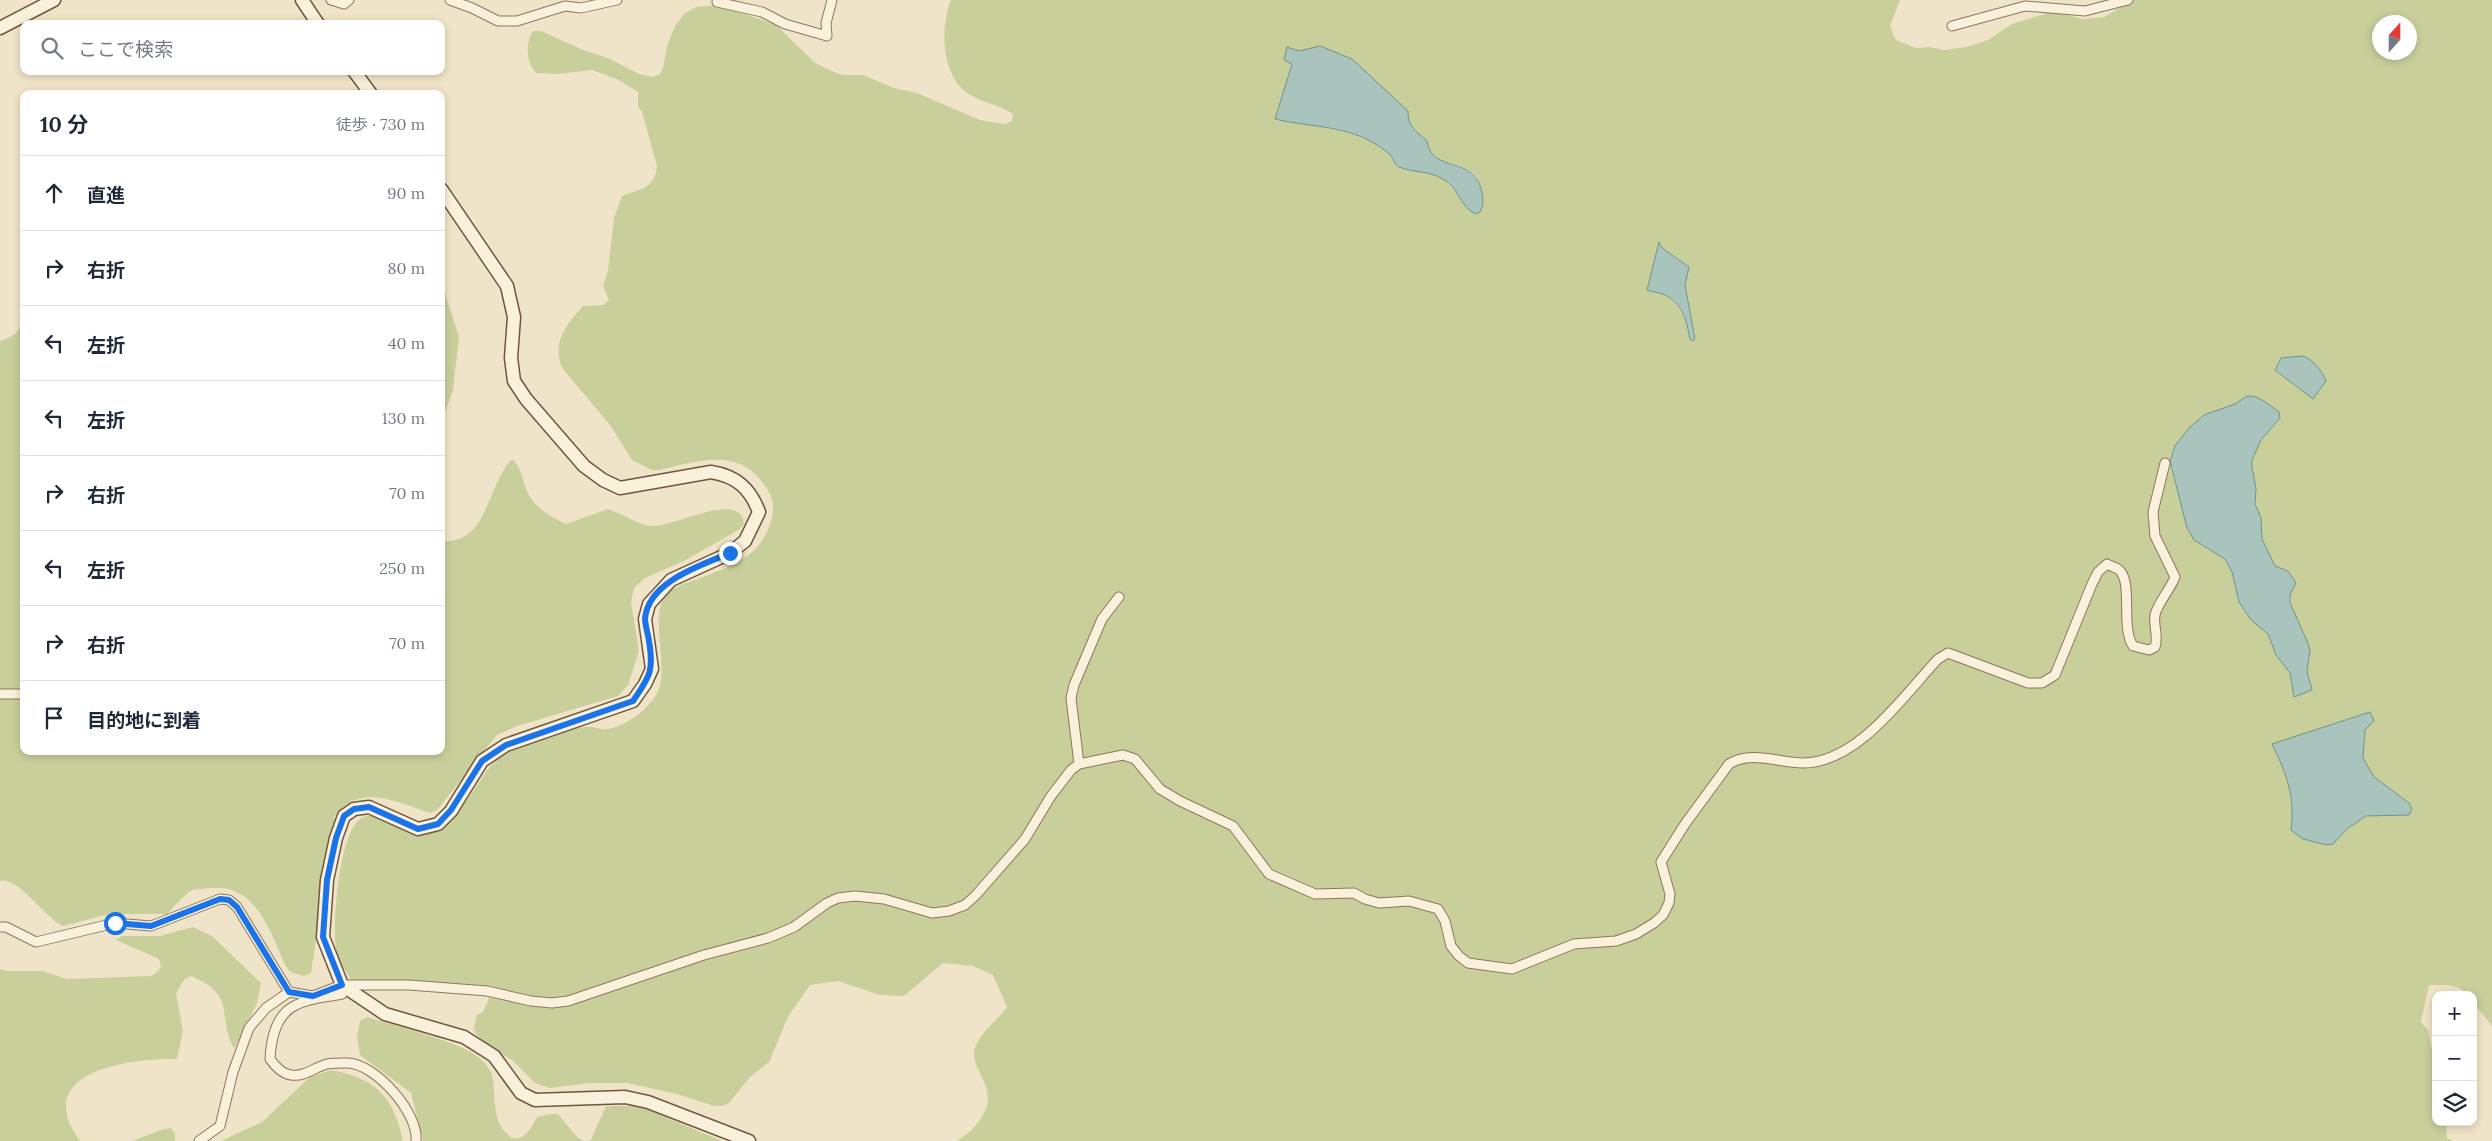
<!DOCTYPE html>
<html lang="ja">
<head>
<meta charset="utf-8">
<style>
  :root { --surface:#fff; --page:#f6f6f7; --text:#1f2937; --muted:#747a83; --line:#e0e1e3 }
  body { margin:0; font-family:Lora,"Noto Sans JP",serif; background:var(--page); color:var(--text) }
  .controls { position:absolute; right:15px; bottom:15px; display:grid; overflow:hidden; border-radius:10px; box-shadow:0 2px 8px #0003 }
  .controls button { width:45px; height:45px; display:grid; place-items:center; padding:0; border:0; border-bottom:1px solid var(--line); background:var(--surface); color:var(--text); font:25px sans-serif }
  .compass { position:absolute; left:2372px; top:15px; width:45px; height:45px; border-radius:50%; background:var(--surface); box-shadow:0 2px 8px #0003; rotate:21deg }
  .stop { position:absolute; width:15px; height:15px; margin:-11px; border:4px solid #1a73e8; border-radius:50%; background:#fff }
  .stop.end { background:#1a73e8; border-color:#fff; box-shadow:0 1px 5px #0008 }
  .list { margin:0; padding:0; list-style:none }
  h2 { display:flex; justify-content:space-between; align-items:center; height:65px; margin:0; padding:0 20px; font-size:21px }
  h2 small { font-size:16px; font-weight:400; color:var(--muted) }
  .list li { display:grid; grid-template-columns:32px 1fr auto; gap:15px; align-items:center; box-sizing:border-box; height:75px; padding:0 20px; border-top:1px solid var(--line) }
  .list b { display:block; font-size:19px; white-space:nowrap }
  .list em { font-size:16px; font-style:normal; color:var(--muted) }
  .icon { flex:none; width:28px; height:28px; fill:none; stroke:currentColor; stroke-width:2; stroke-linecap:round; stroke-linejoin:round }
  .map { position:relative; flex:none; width:2492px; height:1141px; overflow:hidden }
  .search { position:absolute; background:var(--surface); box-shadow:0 2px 8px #0003; left:20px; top:20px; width:425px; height:55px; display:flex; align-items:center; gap:12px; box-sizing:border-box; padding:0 18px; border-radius:10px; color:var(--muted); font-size:19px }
  .panel { position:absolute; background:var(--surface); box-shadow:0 2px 8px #0003; left:20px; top:90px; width:425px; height:665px; border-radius:10px }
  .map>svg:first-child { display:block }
  .green { fill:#c9cf9b; fill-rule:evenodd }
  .water { fill:#a9c4bc; stroke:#6f938a }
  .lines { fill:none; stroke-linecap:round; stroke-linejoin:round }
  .street-casing { stroke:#8d765c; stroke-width:11 }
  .secondary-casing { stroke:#6f573f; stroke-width:15 }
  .street { stroke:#faf1dc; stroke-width:9 }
  .secondary { stroke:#faf1dc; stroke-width:12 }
  .route { stroke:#1a73e8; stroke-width:6 }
</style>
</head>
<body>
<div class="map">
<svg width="2492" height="1141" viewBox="0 0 2492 1141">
  <rect width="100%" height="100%" fill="#f0e4c8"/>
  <g class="green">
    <path d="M951 0H1900L1890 26 1896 40 1916 48 1930 47 1944 50 1967 47 1988 40 2012 24 2054 11 2082 19 2104 17 2133 0H2492V1026L2473 1002V995H2468C2459 983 2443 985 2429 985L2421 1022 2428 1030 2433 1055 2436 1056V1122H2446L2447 1138 2453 1141H957C973 1131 992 1112 987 1091 985 1079 974 1067 974 1054 976 1034 997 1022 1007 1007L993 975 973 966 943 963 904 996 880 995 838 981 810 985 788 1017 769 1062 750 1077 728 1104 721 1106H714L677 1094 627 1083H589L550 1088 543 1086 535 1083 513 1061 486 1044 476 1034 474 1027 477 1015 483 1012 489 998 484 992 354 984C347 973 339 962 336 950 332 924 339 843 356 823 360 817 366 816 373 815L426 833C464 829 478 765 512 747 530 738 565 729 585 727 592 726 600 730 607 729 625 727 647 710 656 695 672 670 646 613 668 593 674 587 684 584 692 581 725 568 758 561 770 524 777 503 772 494 758 477 732 448 691 463 659 470H652L632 460 610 425 563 369C550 344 567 324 583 306L603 305 609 300 603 286 608 271 614 218 622 196C640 188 654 191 657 166L642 112 638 106V92L619 80 592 70 558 74 536 73C526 61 525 44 533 31H541L581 49 610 59 639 74 653 77 660 74 663 68 667 46 675 26 684 14 696 7 719 5 776 25 814 62 827 69 842 75H863L894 88 917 93 980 120 1005 124 1012 121 1013 114C999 104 981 103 967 93 941 74 940 27 951 0ZM2380 22H2410V52H2380ZM1320 46 1407 115 1412 129 1427 141C1430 166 1457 159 1473 173 1481 180 1482 192 1483 202L1464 205C1454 188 1443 172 1422 171 1413 170 1403 170 1396 165 1393 162 1393 158 1390 155 1366 127 1309 127 1276 119L1292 63 1299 51ZM1659 242 1662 248 1689 267 1685 285 1695 339H1690C1685 317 1681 302 1660 293ZM2303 356 2310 359 2324 375 2275 370 2282 358ZM2247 396 2279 412 2280 418 2261 440 2252 460V467L2256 489 2255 504 2261 518 2262 539 2275 566 2288 571 2290 603 2310 650 2307 671 2294 696 2290 673 2276 655 2268 634 2251 620 2239 602 2232 572 2225 559 2194 540 2187 528 2170 461 2175 446 2188 429 2204 415 2235 404ZM2365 730 2363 758 2374 777 2409 803 2402 816C2366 810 2357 819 2333 844L2291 830C2295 795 2287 775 2273 744Z"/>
    <path d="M24 268V751H441V541C489 545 486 485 512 459 524 469 522 486 531 498 539 511 554 518 566 524L608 509C620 513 640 525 651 526 673 528 741 489 744 524L740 529 686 560 645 578 634 588 631 602 639 651 628 685 618 696 517 726 497 735 437 810 430 813C398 803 360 782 335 816L311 973 304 976 290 972 285 965C271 933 256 883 211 888 205 889 194 888 189 892 181 898 174 907 167 914H109L63 926C47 920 17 875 0 881V341C5 339 11 337 15 334 29 322 16 287 24 268Z"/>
    <polygon points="441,270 446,296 459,337 453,390 441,423"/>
    <path d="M193 927 212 936 261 983 257 1003 234 1049C216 1014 238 996 191 976L184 980 176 993 183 1031 177 1059C130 1058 29 1071 80 1141H0V969L7 971H43L66 979 151 976 157 972 161 967 159 959 116 940 122 936H160Z"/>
    <path d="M367 1017C392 1025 461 1042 478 1057 483 1060 491 1070 492 1075 497 1097 490 1123 512 1138 526 1141 532 1126 537 1117L551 1114H558L578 1138 584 1141H423L411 1093 360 1055 357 1035 360 1021Z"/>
    <path d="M331 1070C376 1079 393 1095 403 1141H221L262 1122 310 1077Z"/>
    <polygon points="606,1106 639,1106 722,1141 585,1141 591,1140"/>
    <polygon points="171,1128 175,1135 175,1141 132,1141 164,1129"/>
  </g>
  <g class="water">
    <path d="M1320 46 1352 59 1408 111C1407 126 1417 132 1427 141 1431 174 1476 154 1482 193 1483 200 1484 205 1480 212L1476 214C1460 208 1459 187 1443 179 1427 170 1414 173 1399 167 1394 164 1394 159 1390 155 1386 150 1377 145 1372 142 1342 125 1307 127 1275 119L1292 64 1284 60 1287 47 1299 51Z"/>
    <path d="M1659 242 1662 248 1689 267 1685 285 1695 339 1693 341 1690 339C1686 320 1683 302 1662 294 1657 292 1652 292 1647 290Z"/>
    <path d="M2303 356C2314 360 2322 371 2326 381L2313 399 2275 370 2281 358Z"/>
    <path d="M2247 396C2259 395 2269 405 2279 412L2280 418 2261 440 2252 460V467L2256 489 2255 504 2261 518 2262 539 2275 566 2288 571 2296 583 2290 595V603L2308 643 2310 650 2307 671 2312 690 2294 697 2290 673 2276 655 2268 634 2251 620 2239 602 2232 572 2225 559 2194 540 2187 528 2170 461 2175 446 2188 429 2204 415 2235 404Z"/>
    <path d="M2370 712 2374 721 2365 730 2363 758 2374 777 2409 803 2412 809 2409 815 2366 816 2347 829 2333 844 2326 845 2303 839 2291 830C2295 795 2287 775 2272 744Z"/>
  </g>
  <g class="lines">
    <defs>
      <g id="street">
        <polyline points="331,0 344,4 349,0"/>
        <polyline points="450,0 472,8 498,21 517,21 565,6 581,8 617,0"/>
        <polyline points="717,2 762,12 785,24 827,36 826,23 832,0"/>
        <polyline points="1952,26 2025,6 2085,11 2128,0"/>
        <polyline points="0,694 24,694"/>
        <polyline points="1079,764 1071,698 1074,685 1102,619 1119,597"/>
        <polyline points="0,927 6,927 36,942 115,923 151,926 220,899 229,900 237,907 289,992"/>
        <path d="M342 985V994C328 997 309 998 296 1005 276 1014 271 1040 270 1059 275 1066 282 1074 291 1075 305 1077 315 1067 327 1064 333 1063 341 1063 347 1063 375 1063 419 1113 416 1141"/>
        <path d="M199 1141 220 1126 233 1072 249 1028 266 1008 289 992 313 996 342 985H409L487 991 531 1001 552 1003 568 1001 704 955 768 938 794 927 827 903 838 898 855 896 884 899 932 913 949 911 965 905 976 895 1025 839 1051 796 1071 770 1079 764 1123 755 1135 759 1160 789 1180 801 1233 826 1269 874 1315 894 1354 893 1365 899 1379 903 1409 901 1438 909 1445 921 1451 946 1459 956 1468 963 1512 969 1574 944 1616 941 1636 934 1654 923 1663 915 1669 903 1670 894 1661 862 1685 824 1729 764C1751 750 1779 763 1803 763 1858 763 1904 695 1938 659L1948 653 2028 683H2042L2055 675 2092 584 2098 572 2107 564C2110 566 2115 567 2118 569 2134 580 2120 627 2133 646L2149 650 2155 647C2159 637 2153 626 2155 615 2157 604 2170 590 2175 577L2155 536 2153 512 2165 463"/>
      </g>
      <g id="secondary">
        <polyline points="302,0 318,24"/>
        <polyline points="0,28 54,0"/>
        <polyline points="354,71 371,94"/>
        <path d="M441 189 507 286 514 317 511 358 514 381 526 399 584 466 603 480 620 488 711 472C736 476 750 488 759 512L745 541 730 553 671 580 649 604 645 619 652 669 645 684 633 701 506 745 482 761 451 811 438 824 418 829 369 807 354 809 344 816 336 838 327 880 323 937 342 985 385 1014 464 1037 494 1056 521 1093 535 1100 625 1097 648 1102 749 1141"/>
      </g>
    </defs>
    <use href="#street" class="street-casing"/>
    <use href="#secondary" class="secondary-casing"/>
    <use href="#street" class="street"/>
    <use href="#secondary" class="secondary"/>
  </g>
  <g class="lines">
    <path class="route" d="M115 923 151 926 220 899 229 900 237 907 289 992 313 996 342 985 323 937 327 880 336 838 344 816 354 809 369 807 418 829 438 824 451 810 482 761 506 745 633 701C650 676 654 671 649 641 648 634 645 625 645 618 649 581 702 565 730 553"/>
  </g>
</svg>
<div class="controls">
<button>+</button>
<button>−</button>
<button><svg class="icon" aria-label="layers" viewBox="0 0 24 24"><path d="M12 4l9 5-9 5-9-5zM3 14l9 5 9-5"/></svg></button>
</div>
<svg class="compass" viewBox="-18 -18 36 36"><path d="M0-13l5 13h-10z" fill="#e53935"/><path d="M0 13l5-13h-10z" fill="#747a83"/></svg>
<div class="stop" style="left:115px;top:923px"></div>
<div class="stop end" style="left:730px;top:553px"></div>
<div class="search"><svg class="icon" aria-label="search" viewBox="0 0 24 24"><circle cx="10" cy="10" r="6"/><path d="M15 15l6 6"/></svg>ここで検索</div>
<section class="panel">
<h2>10 分<small>徒歩 · 730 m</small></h2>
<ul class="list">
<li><svg class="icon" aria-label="ahead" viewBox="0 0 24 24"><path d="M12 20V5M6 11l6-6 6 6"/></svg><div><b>直進</b></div><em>90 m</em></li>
<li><svg class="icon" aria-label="right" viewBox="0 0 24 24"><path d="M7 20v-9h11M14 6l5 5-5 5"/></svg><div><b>右折</b></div><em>80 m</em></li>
<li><svg class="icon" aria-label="left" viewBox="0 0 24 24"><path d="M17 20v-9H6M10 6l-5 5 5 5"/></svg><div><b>左折</b></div><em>40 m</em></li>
<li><svg class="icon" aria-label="left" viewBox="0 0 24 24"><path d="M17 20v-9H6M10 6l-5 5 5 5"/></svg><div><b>左折</b></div><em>130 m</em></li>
<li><svg class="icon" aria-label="right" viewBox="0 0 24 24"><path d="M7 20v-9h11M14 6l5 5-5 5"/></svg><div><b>右折</b></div><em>70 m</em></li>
<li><svg class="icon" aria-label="left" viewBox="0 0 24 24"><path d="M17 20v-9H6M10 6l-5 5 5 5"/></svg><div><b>左折</b></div><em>250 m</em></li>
<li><svg class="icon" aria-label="right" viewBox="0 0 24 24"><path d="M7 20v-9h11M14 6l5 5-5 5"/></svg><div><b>右折</b></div><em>70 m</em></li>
<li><svg class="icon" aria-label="arrive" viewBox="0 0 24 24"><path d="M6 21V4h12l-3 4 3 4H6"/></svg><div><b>目的地に到着</b></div></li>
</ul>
</section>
</div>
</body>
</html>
